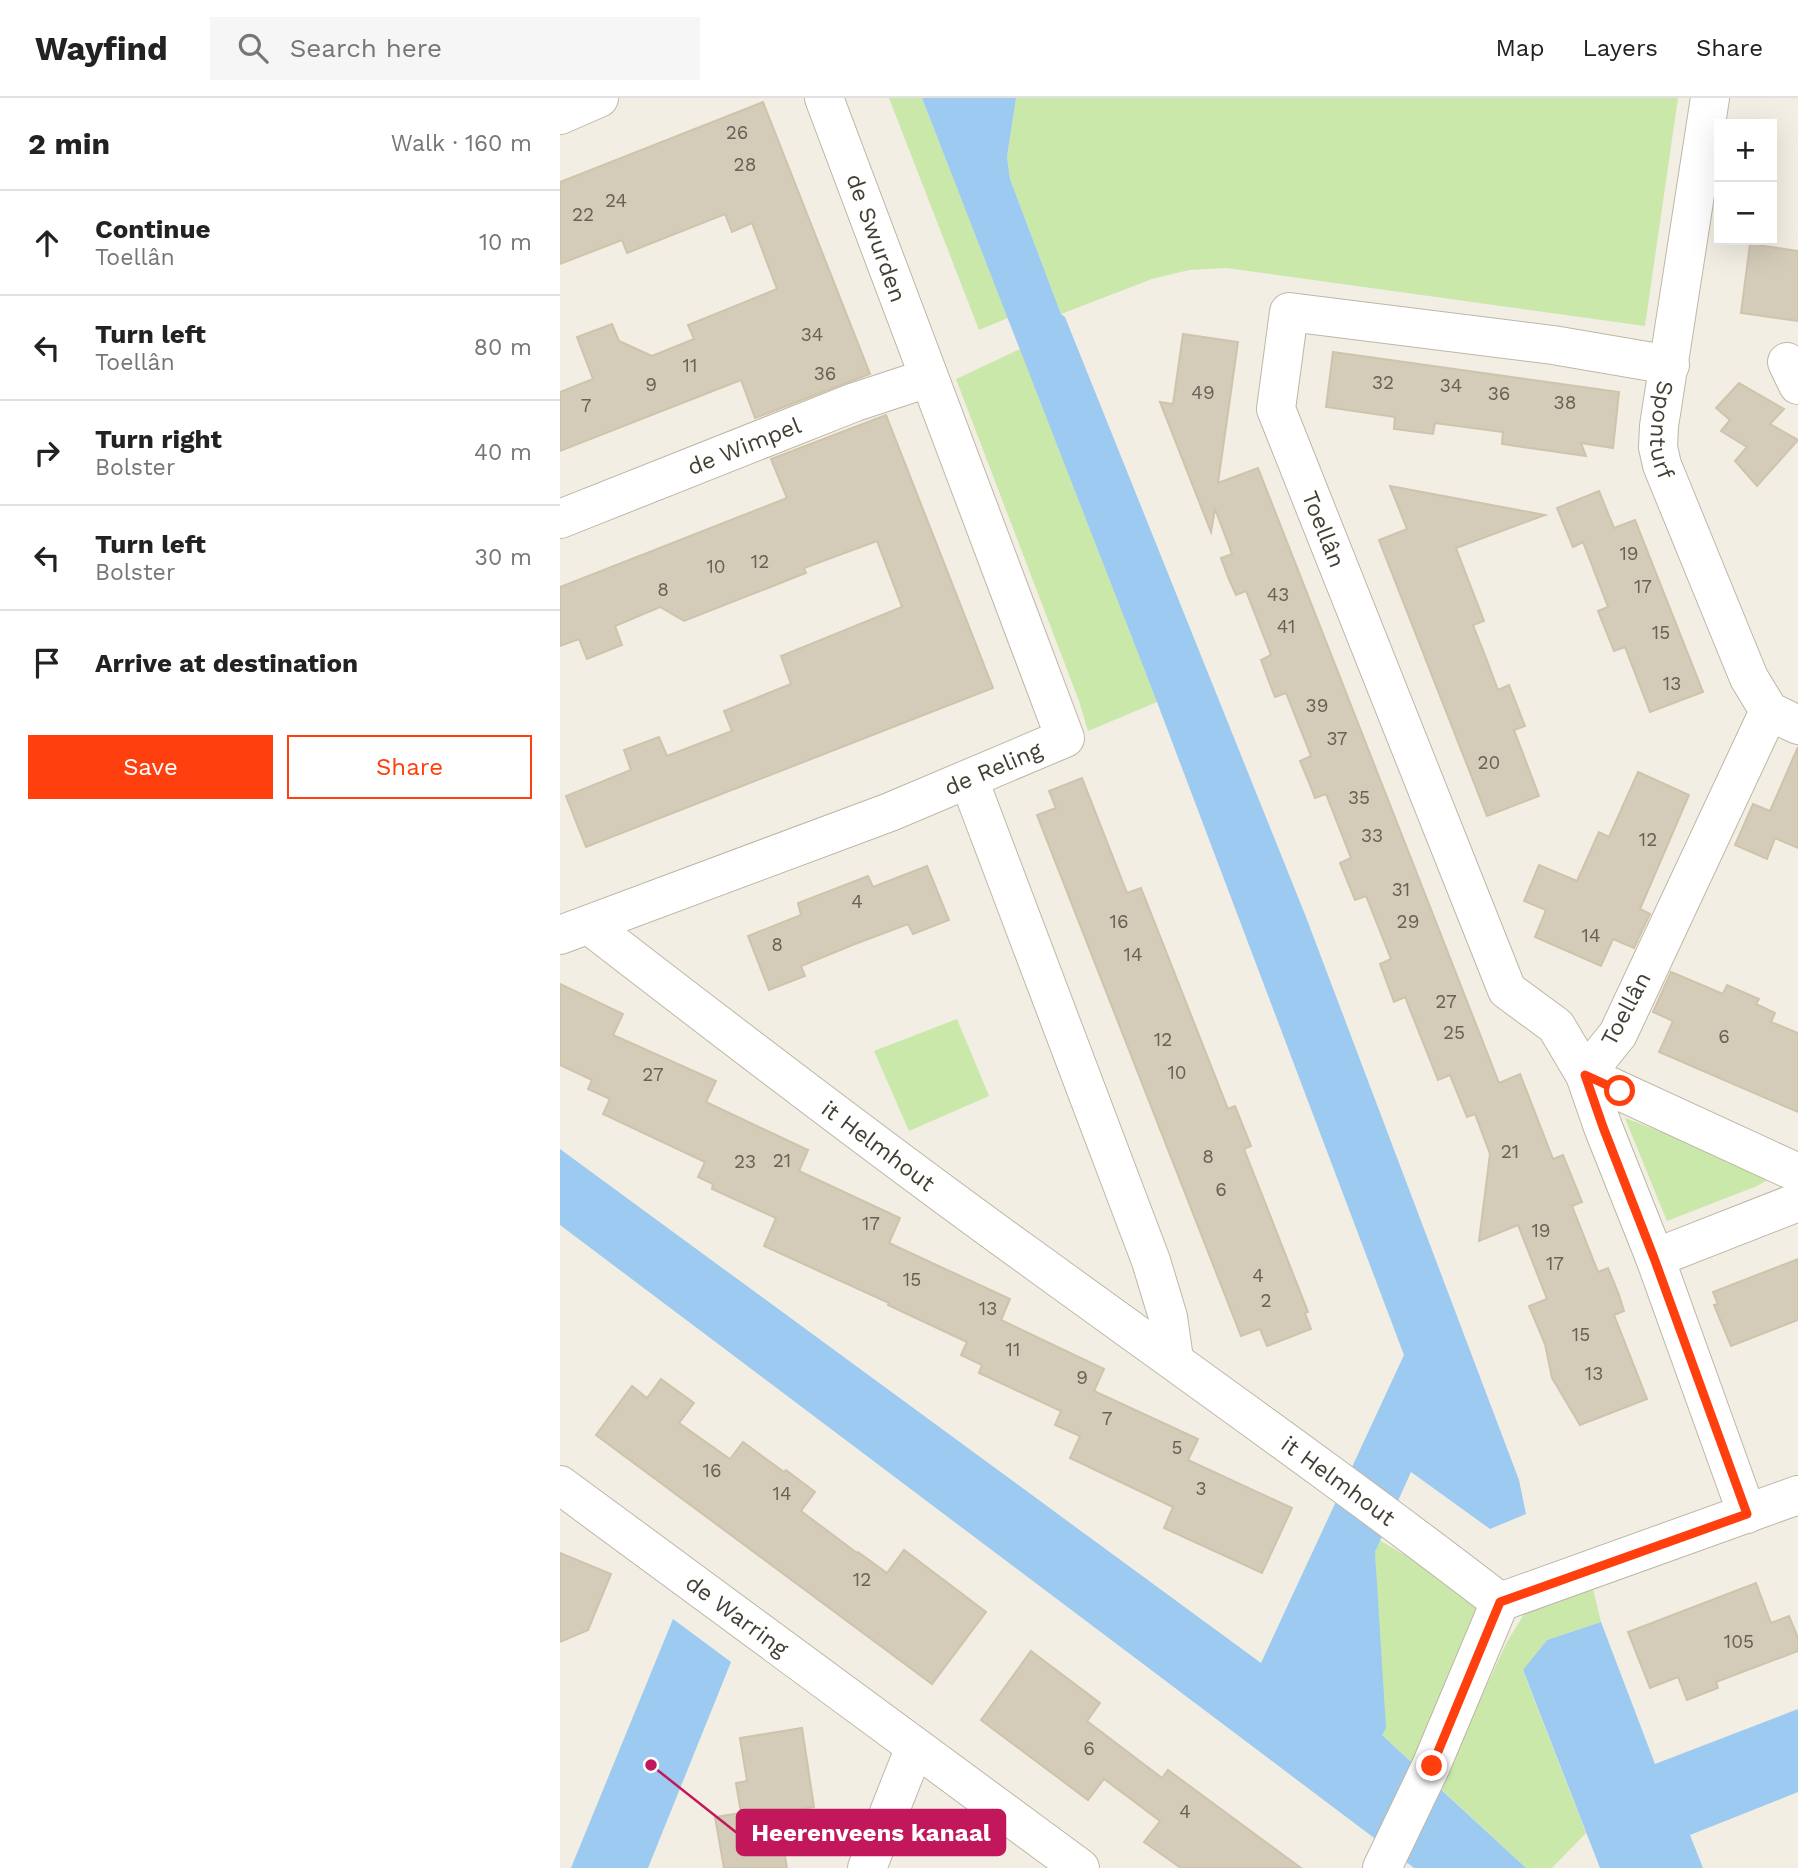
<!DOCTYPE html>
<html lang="en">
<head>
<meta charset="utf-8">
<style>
  :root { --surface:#fff; --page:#f6f6f6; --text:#222; --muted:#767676; --line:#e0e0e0; --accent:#ff3f0e }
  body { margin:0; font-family:"Work Sans",sans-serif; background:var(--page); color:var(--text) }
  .controls { position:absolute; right:21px; top:21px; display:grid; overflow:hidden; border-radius:0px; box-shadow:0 7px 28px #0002 }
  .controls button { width:63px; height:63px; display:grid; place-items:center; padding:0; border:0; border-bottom:2px solid var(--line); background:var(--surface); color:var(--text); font:35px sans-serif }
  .stop { position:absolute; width:21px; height:21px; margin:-16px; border:5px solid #ff3f0e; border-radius:50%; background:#fff }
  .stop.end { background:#ff3f0e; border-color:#fff; box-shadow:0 2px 7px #0008 }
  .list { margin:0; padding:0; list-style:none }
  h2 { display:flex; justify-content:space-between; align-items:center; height:91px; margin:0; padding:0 28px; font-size:30px }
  h2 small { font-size:23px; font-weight:400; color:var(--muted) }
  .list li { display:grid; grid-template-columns:46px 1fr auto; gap:21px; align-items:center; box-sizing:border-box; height:105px; padding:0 28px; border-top:2px solid var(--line) }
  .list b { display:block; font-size:26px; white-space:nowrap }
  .list p { margin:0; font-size:23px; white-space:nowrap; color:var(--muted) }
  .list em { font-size:23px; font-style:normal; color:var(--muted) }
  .actions { display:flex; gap:14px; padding:21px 28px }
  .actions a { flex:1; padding:16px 0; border:2px solid var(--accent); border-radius:0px; text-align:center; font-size:24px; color:var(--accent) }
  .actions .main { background:var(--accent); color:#fff }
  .icon { flex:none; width:38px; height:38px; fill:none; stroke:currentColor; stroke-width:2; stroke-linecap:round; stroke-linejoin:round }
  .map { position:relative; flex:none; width:1238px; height:1770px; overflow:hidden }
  header { display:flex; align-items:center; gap:42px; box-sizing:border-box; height:98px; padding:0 35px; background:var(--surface); border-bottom:2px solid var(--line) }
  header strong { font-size:33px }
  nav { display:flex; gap:38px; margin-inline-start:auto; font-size:24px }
  .search { width:490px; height:63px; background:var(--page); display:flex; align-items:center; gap:18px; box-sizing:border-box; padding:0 24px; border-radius:0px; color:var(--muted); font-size:26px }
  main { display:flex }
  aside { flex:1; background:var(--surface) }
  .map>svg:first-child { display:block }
  .green { fill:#c9e8aa }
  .water { fill:#9dcaf1 }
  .building { fill:#d4cbb8; stroke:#cfc3ac; stroke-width:2 }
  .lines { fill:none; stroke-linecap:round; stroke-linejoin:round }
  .minor-casing { stroke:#beb7a6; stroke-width:40 }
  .minor { stroke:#fff; stroke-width:38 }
  .route { stroke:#ff3f0e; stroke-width:9 }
  .labels { text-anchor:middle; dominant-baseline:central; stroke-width:5; stroke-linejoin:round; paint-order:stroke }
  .number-label { font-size:19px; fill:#686154 }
  .street-label { font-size:23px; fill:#443e33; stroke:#fff }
  .leader { fill:none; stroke:#c2185b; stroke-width:2.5 }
  .callout-dot { fill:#c2185b; stroke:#fff; stroke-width:2.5 }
  .callout { fill:#c2185b; stroke:#c2185b; stroke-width:2.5 }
  .callout-label { font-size:24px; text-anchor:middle; font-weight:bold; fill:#fff }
</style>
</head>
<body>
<header>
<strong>Wayfind</strong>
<div class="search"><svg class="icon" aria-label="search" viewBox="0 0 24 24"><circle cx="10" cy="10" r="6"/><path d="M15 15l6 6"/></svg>Search here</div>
<nav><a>Map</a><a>Layers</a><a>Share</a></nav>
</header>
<main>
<aside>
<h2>2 min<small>Walk · 160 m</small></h2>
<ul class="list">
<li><svg class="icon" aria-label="ahead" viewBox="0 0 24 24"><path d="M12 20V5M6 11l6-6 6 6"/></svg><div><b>Continue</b><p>Toellân</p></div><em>10 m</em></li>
<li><svg class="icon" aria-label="left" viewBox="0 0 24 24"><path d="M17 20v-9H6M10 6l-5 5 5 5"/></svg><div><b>Turn left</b><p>Toellân</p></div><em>80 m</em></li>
<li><svg class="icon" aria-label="right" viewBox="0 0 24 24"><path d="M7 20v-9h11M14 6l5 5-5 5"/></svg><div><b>Turn right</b><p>Bolster</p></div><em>40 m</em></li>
<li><svg class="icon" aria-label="left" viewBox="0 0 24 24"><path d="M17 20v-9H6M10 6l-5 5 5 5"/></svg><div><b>Turn left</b><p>Bolster</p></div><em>30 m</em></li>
<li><svg class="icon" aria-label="arrive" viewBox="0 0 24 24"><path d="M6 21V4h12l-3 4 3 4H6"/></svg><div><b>Arrive at destination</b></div></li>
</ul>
<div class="actions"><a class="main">Save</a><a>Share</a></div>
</aside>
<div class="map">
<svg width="1238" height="1770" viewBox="0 0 1238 1770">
  <rect width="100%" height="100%" fill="#f2eee3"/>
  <g class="green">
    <polygon points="329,0 362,0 448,220 419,232"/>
    <polygon points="456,0 1118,0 1085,228 667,170 629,172 592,181 501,216 450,81 447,59"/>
    <polygon points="460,251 597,604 528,633 519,603 396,281"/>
    <polygon points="397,921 429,998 349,1033 314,953"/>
    <polygon points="1065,1020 1216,1077 1197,1088 1107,1123"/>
    <polygon points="819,1442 926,1504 855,1667 822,1637 815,1454"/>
    <polygon points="1033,1491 1041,1524 987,1542 963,1573 1026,1735 992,1770 966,1770 879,1689 947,1544 966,1513 983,1510"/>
  </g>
  <g class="water">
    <polygon points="362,0 456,0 447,59 450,81 501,216 505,219 746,819 959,1382 966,1416 930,1431 851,1374 815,1454 826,1630 822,1637 966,1770 854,1770 0,1127 0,1051 701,1565 844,1257 597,604"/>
    <polygon points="113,1521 171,1564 88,1770 11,1770"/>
    <polygon points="1041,1524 1095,1666 1238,1611 1238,1694 1130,1737 1143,1770 1040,1770 963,1572 987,1542"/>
  </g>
  <g class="building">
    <polygon points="203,4 310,276 195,320 181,282 0,353 0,294 33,281 17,239 52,226 59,243 92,258 134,241 128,227 217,191 192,125 172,134 165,116 67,155 62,142 0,166 0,84"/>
    <polygon points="1190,146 1238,153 1238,223 1181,215"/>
    <polygon points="623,236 678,244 658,385 698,370 939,985 960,976 993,1061 1003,1057 1022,1104 1012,1108 1038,1174 1048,1170 1059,1197 1064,1213 1054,1217 1087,1301 1020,1327 992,1280 985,1246 969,1208 987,1201 958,1127 919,1143 930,1056 915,1016 907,1019 890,977 878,982 845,899 834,904 820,866 831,861 806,798 795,802 780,765 791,760 766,696 755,700 748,682 740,663 751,658 726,595 715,599 708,581 701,562 711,557 686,493 676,497 668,479 661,460 672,456 655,411 651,434 600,304 613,306"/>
    <polygon points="773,254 1059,294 1053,350 1021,345 1026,358 942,346 943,334 875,325 873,336 834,331 835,319 766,309"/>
    <polygon points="1179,285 1224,311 1210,326 1238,342 1197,388 1175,363 1187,349 1161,333 1170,322 1156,310"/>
    <polygon points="326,317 433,590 26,749 6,698 71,672 64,652 99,639 107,658 172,633 164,613 231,586 221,558 342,509 317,443 244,470 246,475 124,523 100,509 55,528 62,547 27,561 19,541 0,548 0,489 227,400 211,361"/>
    <polygon points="830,388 985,417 896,450 924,523 913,527 926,560 938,592 949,587 965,628 954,632 979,698 927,718 819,442 847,431"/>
    <polygon points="1039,393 1054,430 1075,422 1143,594 1090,614 1065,549 1054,553 1038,513 1048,509 1023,444 1013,449 997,410"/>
    <polygon points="1238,649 1238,750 1215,740 1207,761 1175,747 1193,706 1210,713"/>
    <polygon points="1078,674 1129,697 1080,811 1090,816 1074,850 1053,841 1041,868 975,839 986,812 964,803 979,767 1017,783 1039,734 1049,739"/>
    <polygon points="522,680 567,795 581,790 668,1011 675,1008 691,1048 684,1051 748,1214 745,1215 751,1231 707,1248 700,1231 681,1238 477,717 496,710 489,693"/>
    <polygon points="367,768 389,822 353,836 348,826 295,846 241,868 245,878 209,892 188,838 241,817 238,805 308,778 313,789"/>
    <polygon points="1111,874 1163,896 1167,887 1199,901 1196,906 1215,915 1211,924 1238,935 1238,1014 1099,954 1113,923 1093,914"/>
    <polygon points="0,886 63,916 53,937 156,983 146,1004 248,1052 239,1073 340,1120 329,1145 450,1201 441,1222 544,1271 534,1293 638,1341 628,1362 732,1410 702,1475 604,1430 613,1409 510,1360 520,1338 495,1327 501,1313 419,1275 422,1267 401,1257 407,1244 328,1207 329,1205 204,1148 216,1120 152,1091 153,1086 138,1079 145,1064 43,1016 50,1001 28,991 32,982 0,967"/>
    <polygon points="1238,1161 1238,1222 1171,1248 1154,1207 1158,1206 1153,1194"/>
    <polygon points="101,1281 134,1305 119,1325 170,1361 183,1344 224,1374 226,1372 255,1394 241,1413 297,1455 298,1454 327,1475 344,1452 426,1514 372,1586 36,1337 72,1288 87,1300"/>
    <polygon points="0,1455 51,1476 28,1532 0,1544"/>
    <polygon points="1196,1485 1211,1525 1229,1518 1238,1540 1238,1553 1156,1584 1158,1590 1127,1602 1118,1579 1090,1590 1068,1534"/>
    <polygon points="471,1553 540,1605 527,1623 602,1680 608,1672 741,1770 621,1770 584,1744 600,1723 544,1681 528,1702 421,1622"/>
    <polygon points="242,1630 254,1709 218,1715 227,1770 164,1770 155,1719 181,1715 176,1685 187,1683 180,1640"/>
  </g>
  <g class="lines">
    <defs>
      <g id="minor">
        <path id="s1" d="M1150 0 1099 328 1098 349 1102 367 1189 580 1209 613 1238 627"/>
        <polyline points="0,17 39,0"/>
        <polyline points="1227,264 1238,287"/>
        <path id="s2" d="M1110 267 993 247 729 214 716 311 947 892 996 928 1025 977 1043 1029 1095 1160 1187 1416"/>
        <path id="s3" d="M0 421 295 304 368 280"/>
        <polyline points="1209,613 1058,936 1025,977 1238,1075"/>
        <polyline points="409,682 591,1163 608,1219 614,1261"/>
        <path id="s4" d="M29 827C175 940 321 1052 471 1160 628 1274 787 1386 940 1504"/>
        <path id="s5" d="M0 837 330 714 505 640 264 0"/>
        <polyline points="1095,1160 1238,1104"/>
        <path id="s6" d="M0 1387 520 1770"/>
        <polyline points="307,1770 355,1649"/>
        <polyline points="822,1770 871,1668 940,1504 1238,1397"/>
      </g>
    </defs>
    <use href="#minor" class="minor-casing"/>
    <use href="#minor" class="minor"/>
  </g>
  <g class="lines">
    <polyline class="route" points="872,1668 940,1504 1187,1416 1094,1160 1043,1029 1025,977 1060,993"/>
  </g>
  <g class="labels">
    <g class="number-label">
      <text x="177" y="34">26</text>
      <text x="185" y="66">28</text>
      <text x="56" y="102">24</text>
      <text x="23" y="116">22</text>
      <text x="252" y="236">34</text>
      <text x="130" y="267">11</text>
      <text x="265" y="275">36</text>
      <text x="823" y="284">32</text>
      <text x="91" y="286">9</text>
      <text x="891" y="287">34</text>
      <text x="643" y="294">49</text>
      <text x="939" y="295">36</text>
      <text x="1005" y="304">38</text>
      <text x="26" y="307">7</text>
      <text x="1069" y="455">19</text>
      <text x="200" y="463">12</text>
      <text x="156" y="468">10</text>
      <text x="1083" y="488">17</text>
      <text x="103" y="491">8</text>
      <text x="718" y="496">43</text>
      <text x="726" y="528">41</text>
      <text x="1101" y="534">15</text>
      <text x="1112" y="585">13</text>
      <text x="757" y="607">39</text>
      <text x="777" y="640">37</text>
      <text x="929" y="664">20</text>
      <text x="799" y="699">35</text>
      <text x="812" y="737">33</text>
      <text x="1088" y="741">12</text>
      <text x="841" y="791">31</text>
      <text x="297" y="803">4</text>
      <text x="559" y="823">16</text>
      <text x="848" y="823">29</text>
      <text x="1031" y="837">14</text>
      <text x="217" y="846">8</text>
      <text x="573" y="856">14</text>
      <text x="886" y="903">27</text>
      <text x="894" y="934">25</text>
      <text x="1164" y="938">6</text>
      <text x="603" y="941">12</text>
      <text x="617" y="974">10</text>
      <text x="93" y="976">27</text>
      <text x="950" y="1053">21</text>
      <text x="648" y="1058">8</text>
      <text x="222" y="1062">21</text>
      <text x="185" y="1063">23</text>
      <text x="661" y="1091">6</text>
      <text x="311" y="1125">17</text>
      <text x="981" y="1132">19</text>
      <text x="995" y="1165">17</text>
      <text x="698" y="1177">4</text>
      <text x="352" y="1181">15</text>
      <text x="706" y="1202">2</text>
      <text x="428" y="1210">13</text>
      <text x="1021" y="1236">15</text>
      <text x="453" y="1251">11</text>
      <text x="1034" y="1275">13</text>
      <text x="522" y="1279">9</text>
      <text x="547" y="1320">7</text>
      <text x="617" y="1349">5</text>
      <text x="152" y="1372">16</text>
      <text x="641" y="1390">3</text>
      <text x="222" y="1395">14</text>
      <text x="302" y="1481">12</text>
      <text x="1179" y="1543">105</text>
      <text x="529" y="1650">6</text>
      <text x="625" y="1713">4</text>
    </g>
    <g class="street-label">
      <text transform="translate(316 140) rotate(70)">de Swurden</text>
      <text stroke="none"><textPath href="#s1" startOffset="336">Sponturf</textPath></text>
      <text stroke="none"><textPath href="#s3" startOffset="198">de Wimpel</textPath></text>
      <text stroke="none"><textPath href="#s2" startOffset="612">Toellân</textPath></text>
      <text stroke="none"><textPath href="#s5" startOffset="464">de Reling</textPath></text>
      <text transform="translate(1066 911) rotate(-62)">Toellân</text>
      <text stroke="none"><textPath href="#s4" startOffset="364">it Helmhout</textPath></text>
      <text stroke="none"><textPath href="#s4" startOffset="933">it Helmhout</textPath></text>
      <text stroke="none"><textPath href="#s6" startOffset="220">de Warring</textPath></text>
    </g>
  </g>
  <path class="leader" d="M91 1667L177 1735"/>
  <circle class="callout-dot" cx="91" cy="1667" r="7"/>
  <rect class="callout" x="177" y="1712" width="268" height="45" rx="7"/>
  <g class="callout-label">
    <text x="311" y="1743">Heerenveens kanaal</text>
  </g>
</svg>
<div class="controls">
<button>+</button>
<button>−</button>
</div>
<div class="stop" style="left:1060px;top:993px"></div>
<div class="stop end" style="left:872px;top:1668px"></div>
</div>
</main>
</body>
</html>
